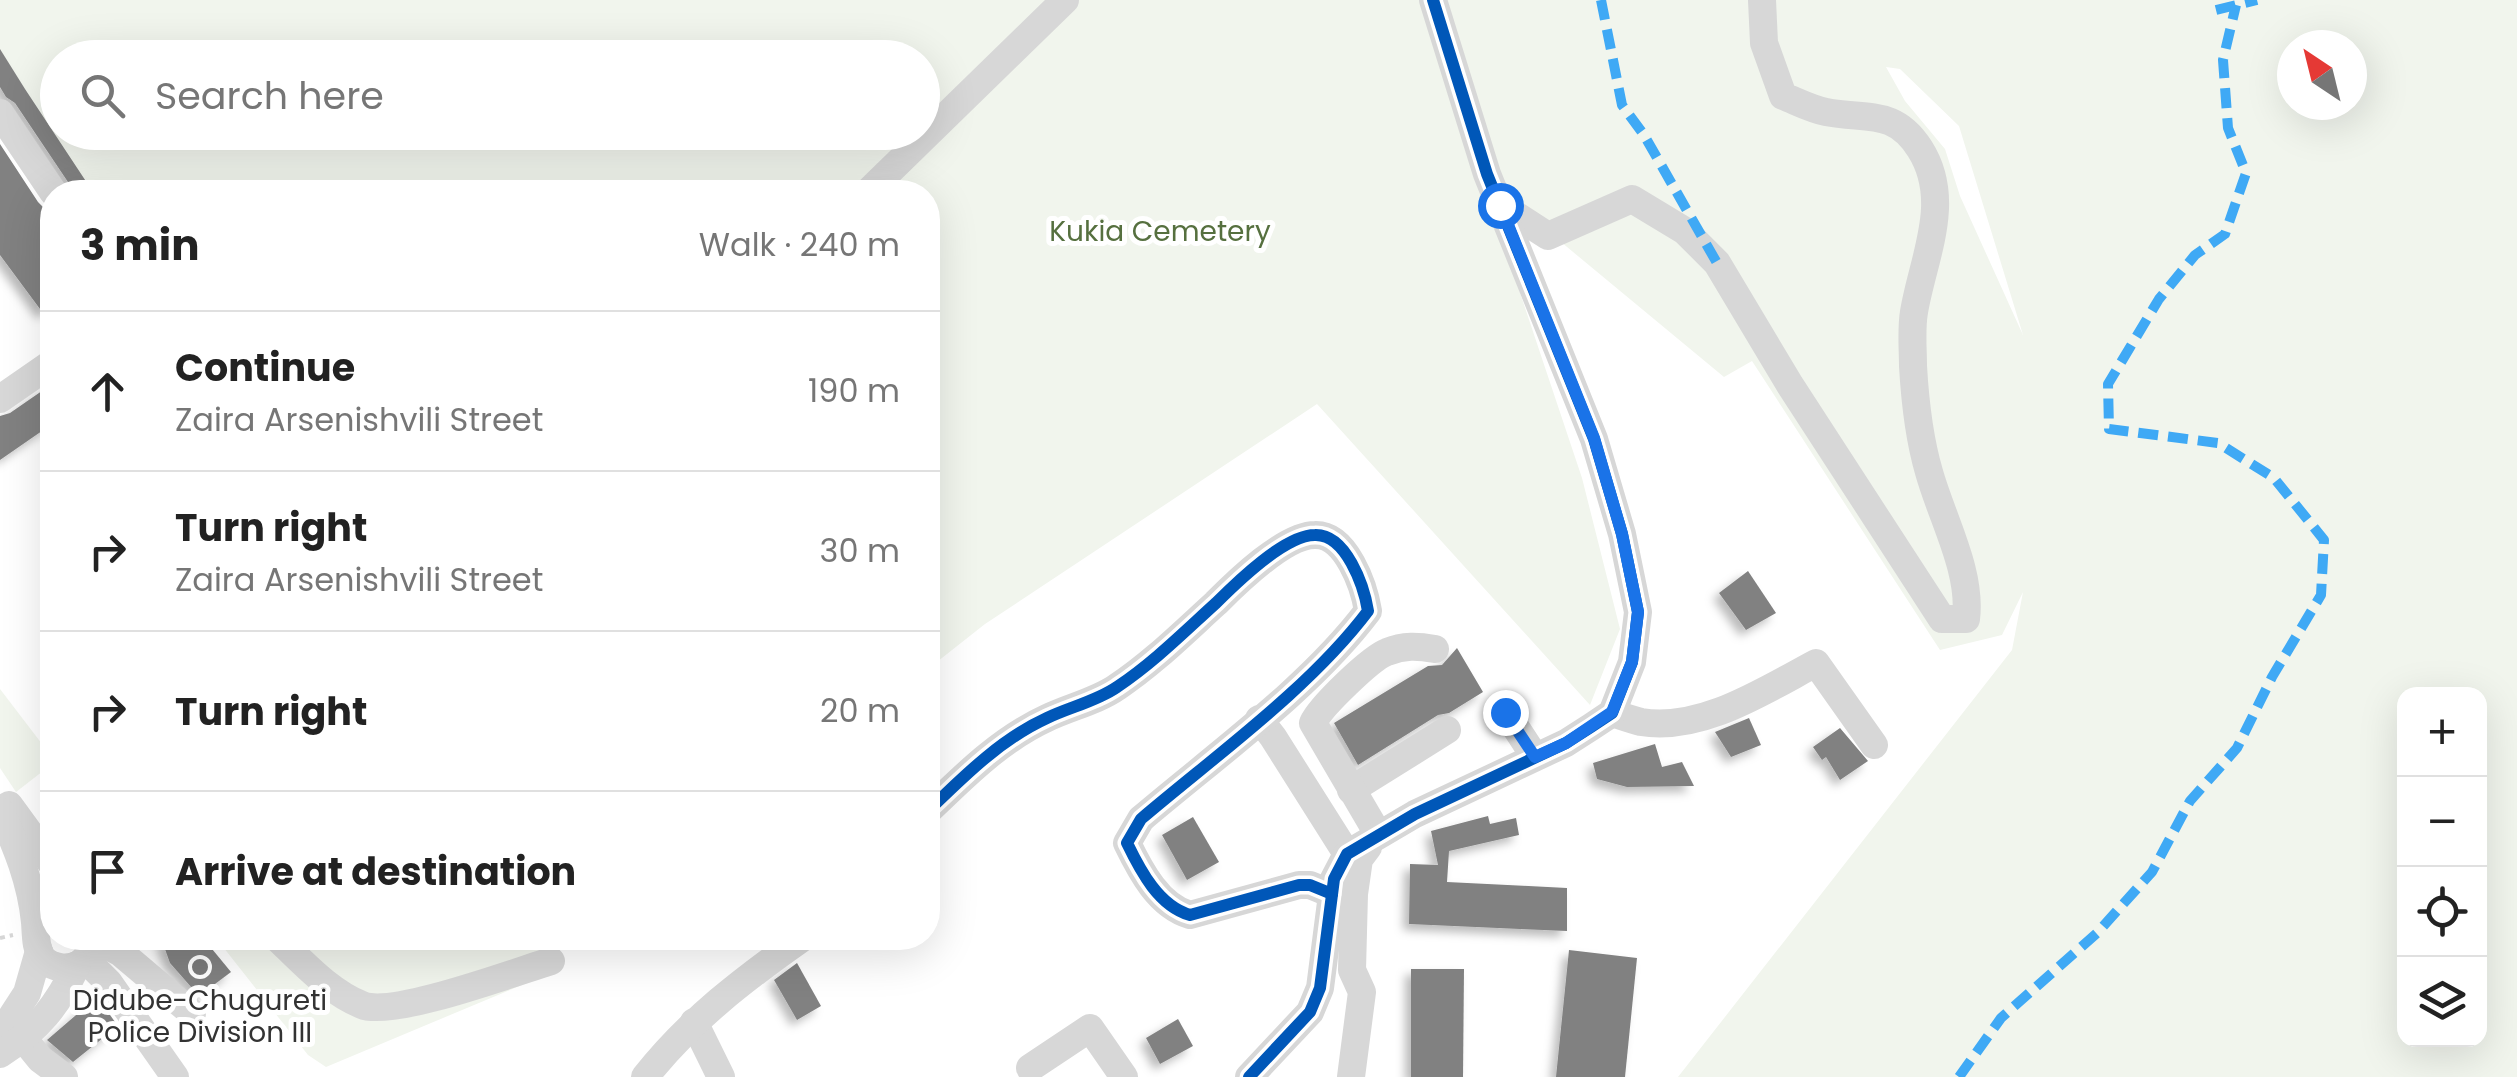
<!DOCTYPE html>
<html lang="en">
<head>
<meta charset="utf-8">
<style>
  :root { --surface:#fff; --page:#f6f6f6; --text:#222; --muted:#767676; --line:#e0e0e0 }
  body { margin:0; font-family:Poppins,sans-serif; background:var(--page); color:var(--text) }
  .controls { position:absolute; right:30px; bottom:30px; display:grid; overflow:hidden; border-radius:20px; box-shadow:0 10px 40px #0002 }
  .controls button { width:90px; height:90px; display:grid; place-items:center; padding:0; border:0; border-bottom:2px solid var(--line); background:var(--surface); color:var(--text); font:50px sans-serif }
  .compass { position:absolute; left:2277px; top:30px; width:90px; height:90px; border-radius:50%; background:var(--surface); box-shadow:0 10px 40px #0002; rotate:325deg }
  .stop { position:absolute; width:30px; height:30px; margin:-22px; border:8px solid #1a73e8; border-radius:50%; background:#fff }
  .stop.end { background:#1a73e8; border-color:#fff; box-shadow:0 2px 10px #0008 }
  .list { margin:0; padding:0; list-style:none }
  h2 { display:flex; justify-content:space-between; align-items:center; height:130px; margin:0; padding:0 40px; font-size:42px }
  h2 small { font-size:32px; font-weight:400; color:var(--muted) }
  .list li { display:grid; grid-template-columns:65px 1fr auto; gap:30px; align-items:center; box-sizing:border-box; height:160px; padding:0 40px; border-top:2px solid var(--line) }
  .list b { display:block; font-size:38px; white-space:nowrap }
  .list p { margin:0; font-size:32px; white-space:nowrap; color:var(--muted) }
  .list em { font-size:32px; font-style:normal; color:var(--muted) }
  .icon { flex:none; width:55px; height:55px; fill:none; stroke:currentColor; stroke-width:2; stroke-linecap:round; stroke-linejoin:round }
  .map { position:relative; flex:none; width:2517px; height:1077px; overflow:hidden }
  .search { position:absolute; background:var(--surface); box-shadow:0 10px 40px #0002; left:40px; top:40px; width:900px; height:110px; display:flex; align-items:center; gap:25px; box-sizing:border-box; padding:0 35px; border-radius:55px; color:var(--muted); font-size:38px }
  .panel { position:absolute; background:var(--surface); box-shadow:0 10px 40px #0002; left:40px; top:180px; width:900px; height:770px; border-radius:40px }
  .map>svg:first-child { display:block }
  .green { fill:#f1f5ed; fill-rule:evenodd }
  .building { fill:#818181; filter:url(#shadow) }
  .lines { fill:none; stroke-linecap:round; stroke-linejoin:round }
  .path { stroke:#d6d6d6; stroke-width:4; stroke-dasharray:5 5; stroke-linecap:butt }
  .minor { stroke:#d7d7d7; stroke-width:28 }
  .quiet { stroke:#3fa9f5; stroke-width:10; stroke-dasharray:20 10; stroke-linecap:butt }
  .cycleway-casing { stroke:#fff; stroke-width:19 }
  .cycleway { stroke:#0057b8; stroke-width:12 }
  .route { stroke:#1a73e8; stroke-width:12 }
  .poi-dot { fill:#7a7a7a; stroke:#fff; stroke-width:4 }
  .labels { text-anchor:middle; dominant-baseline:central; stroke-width:10; stroke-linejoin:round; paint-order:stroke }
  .park-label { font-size:28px; fill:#56703f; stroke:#fff }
  .poi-label { font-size:28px; fill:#333; stroke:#fff }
</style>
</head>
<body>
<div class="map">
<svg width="2517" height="1077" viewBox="0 0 2517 1077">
  <defs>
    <filter id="shadow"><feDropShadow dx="-6" dy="6" stdDeviation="5" flood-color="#0004"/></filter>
  </defs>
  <rect width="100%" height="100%" fill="#fff"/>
  <g class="green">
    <path d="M0 0H1422L1582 478 1620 629 1590 705 1317 404 985 624 928 669V192H88L0 51ZM58 58H922V132H58Z"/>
    <path d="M1443 0H2517V1077H1678L2012 650 2023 592 2002 635 1940 650 1752 361 1724 377 1497 189ZM2292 45H2352V105H2292ZM1886 67 1900 69 1959 126 2023 335 1960 196 1945 149 1905 101ZM2404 694H2480V1040H2404Z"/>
    <polygon points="0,689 42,744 52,738 52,764 16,792 0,768"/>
    <polygon points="216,938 558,938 560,969 326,1067 308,1055"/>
  </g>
  <g class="building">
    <polygon points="0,49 25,89 93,192 70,192 68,182 15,103 6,97 0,87"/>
    <polygon points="0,144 38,202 52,216 52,306 43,313 0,255"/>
    <polygon points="52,384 52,424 0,460 0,416 10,413"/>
    <polygon points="1748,571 1776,613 1746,630 1719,593"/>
    <polygon points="1457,648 1483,692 1449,713 1438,715 1358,765 1334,723 1428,666 1442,665"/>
    <polygon points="1749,718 1761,745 1731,757 1715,732"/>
    <polygon points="1840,728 1868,761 1840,780 1826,757 1822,760 1813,747"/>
    <polygon points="1655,744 1662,767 1682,762 1694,786 1627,787 1597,779 1593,763"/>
    <polygon points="1488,816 1490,824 1516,818 1519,835 1449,851 1447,882 1567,888 1567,931 1409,924 1410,864 1438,865 1431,831"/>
    <polygon points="1193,817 1219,862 1187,880 1162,835"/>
    <polygon points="161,938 203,938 231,972 199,996 170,963"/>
    <polygon points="1569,950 1637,958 1625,1077 1556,1077"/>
    <polygon points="797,963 821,1006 797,1020 774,980"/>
    <polygon points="1411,969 1464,969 1463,1077 1411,1077"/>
    <polygon points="97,997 118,1026 73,1062 47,1040"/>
    <polygon points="1178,1019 1193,1046 1160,1064 1146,1038"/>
  </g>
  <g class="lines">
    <g class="path">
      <polyline points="52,637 47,641 52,649"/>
      <polyline points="0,938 13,935"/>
    </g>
    <g class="minor">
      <polyline points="0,113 53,192"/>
      <polyline points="868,192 1065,0"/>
      <path d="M1500 205 1548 236 1632 199 1685 231 1717 263 1790 385 1942 619H1966C1972 571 1942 519 1929 472 1919 438 1915 401 1913 366 1913 349 1911 329 1914 312 1923 258 1953 201 1920 149 1894 108 1866 120 1826 112 1811 109 1796 101 1783 96L1764 43 1762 0"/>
      <polyline points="0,399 52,363"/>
      <polyline points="1505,711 1535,757"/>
      <path d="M1612 713C1621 716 1632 720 1641 722 1702 732 1765 690 1816 663L1874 745"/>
      <polyline points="1259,719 1273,737 1347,854"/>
      <polyline points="1351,790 1447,730"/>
      <polyline points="9,805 52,864"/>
      <path d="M0 811C17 847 31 882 35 922 36 934 35 949 43 959 52 968 68 970 79 964 89 958 92 948 92 938"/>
      <path d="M928 811C964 776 1001 739 1047 718 1070 707 1097 701 1117 687 1153 663 1184 632 1216 603 1237 582 1285 535 1315 535 1346 534 1364 586 1368 611 1310 688 1215 756 1141 819L1127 843C1141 872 1159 906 1190 915L1299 885H1310L1332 894"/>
      <path d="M1378 834 1313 723C1320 707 1371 658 1387 652 1404 645 1418 646 1435 649"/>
      <polyline points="93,938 121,953 192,1013"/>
      <path d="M277 938C304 963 328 991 362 1005 392 1018 515 972 551 961"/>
      <polyline points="85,959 109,983 175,1077"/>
      <polyline points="694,1022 721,1077"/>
      <polyline points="0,1035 27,993 39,951"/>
      <polyline points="23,1038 40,1059 64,1077"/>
      <path d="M0 1054C39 1029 57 1006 77 965"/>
      <polyline points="1030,1068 1090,1028 1124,1077"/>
      <path d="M645 1077C690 1020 744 979 802 938"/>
      <polyline points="1249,1077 1310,1012 1320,988 1334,879 1347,854 1415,814 1566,743 1591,727 1612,713 1632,662 1638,612 1622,534 1594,439 1487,174 1433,0"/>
      <polyline points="1351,1077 1362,992 1352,970 1354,894 1359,859 1368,847"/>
    </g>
    <g class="quiet">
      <polyline points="1601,0 1622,105 1644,135 1717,263"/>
      <polyline points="2216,10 2257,0"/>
      <polyline points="1959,1077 2001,1018 2097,933 2152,872 2190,801 2237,748 2272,677 2321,595 2324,540 2274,478 2218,443 2109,429 2108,384 2159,299 2195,255 2225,234 2246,173 2228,128 2223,60 2236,5"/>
    </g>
    <defs>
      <g id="cycleway">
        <path d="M928 811C964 776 1001 739 1047 718 1070 707 1097 701 1117 687 1153 663 1184 632 1216 603 1237 582 1285 535 1315 535 1346 534 1364 586 1368 611 1310 688 1215 756 1141 819L1127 843C1141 872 1159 906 1190 915L1299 885H1310L1332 894"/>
        <polyline points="1249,1077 1310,1012 1320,988 1334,879 1347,854 1415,814 1566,743 1591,727 1612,713 1632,662 1638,612 1622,534 1594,439 1487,174 1433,0"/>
      </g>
    </defs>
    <use href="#cycleway" class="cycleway-casing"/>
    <use href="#cycleway" class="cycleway"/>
  </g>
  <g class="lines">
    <polyline class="route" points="1500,205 1594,438 1622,534 1638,612 1632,662 1612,712 1566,743 1535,757 1505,712"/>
  </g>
  <circle class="poi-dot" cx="200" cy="967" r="10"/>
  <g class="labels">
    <g class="park-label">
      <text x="1160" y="231">Kukia Cemetery</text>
    </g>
    <g class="poi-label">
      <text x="200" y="1000">Didube-Chugureti<tspan x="200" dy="32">Police Division III</tspan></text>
    </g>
  </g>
</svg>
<div class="controls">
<button>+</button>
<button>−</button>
<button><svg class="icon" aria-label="locate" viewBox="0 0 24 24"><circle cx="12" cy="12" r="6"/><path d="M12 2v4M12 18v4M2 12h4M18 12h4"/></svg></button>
<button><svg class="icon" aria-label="layers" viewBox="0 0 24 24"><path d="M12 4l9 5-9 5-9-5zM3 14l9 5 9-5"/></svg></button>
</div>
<svg class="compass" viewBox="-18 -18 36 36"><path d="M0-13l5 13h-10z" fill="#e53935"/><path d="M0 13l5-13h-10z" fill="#767676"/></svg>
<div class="stop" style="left:1500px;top:205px"></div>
<div class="stop end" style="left:1505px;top:712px"></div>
<div class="search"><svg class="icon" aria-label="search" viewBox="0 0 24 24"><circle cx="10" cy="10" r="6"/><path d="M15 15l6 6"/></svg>Search here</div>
<section class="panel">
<h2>3 min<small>Walk · 240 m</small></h2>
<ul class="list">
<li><svg class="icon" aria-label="ahead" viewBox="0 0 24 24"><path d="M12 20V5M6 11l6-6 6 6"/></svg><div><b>Continue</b><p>Zaira Arsenishvili Street</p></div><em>190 m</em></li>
<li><svg class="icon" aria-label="right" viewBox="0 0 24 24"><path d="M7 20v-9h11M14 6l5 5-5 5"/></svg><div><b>Turn right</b><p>Zaira Arsenishvili Street</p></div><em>30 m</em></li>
<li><svg class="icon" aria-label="right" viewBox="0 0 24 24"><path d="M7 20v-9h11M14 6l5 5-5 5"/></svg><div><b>Turn right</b></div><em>20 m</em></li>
<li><svg class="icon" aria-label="arrive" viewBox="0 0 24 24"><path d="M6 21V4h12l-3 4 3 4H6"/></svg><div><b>Arrive at destination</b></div></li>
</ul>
</section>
</div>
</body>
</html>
